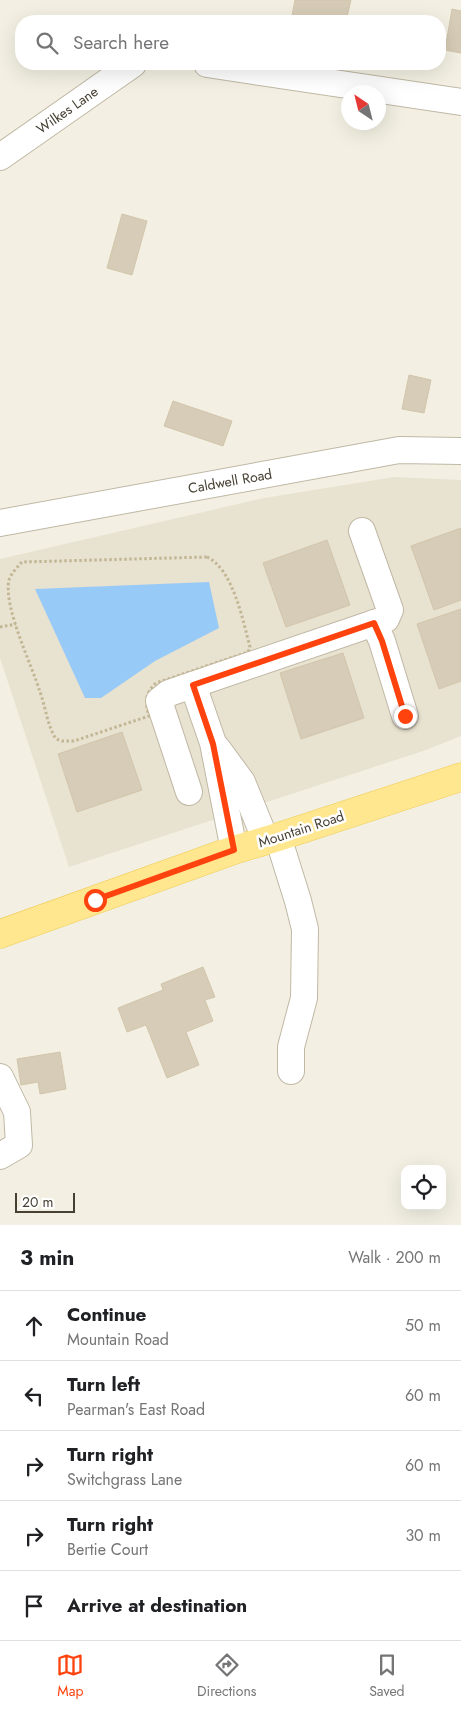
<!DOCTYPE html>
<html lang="en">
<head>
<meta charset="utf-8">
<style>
  :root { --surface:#fff; --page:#f2f2f2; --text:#202124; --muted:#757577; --line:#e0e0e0; --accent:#ff430e }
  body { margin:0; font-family:Jost,sans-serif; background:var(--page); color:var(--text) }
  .controls { position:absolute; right:15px; bottom:15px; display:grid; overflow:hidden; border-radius:10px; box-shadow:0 5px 20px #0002 }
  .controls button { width:45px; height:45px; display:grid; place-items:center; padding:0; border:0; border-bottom:1px solid var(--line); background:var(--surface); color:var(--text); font:25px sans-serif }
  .compass { position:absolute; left:341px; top:85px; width:45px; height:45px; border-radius:50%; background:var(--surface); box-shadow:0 5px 20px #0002; rotate:325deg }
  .scale { position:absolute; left:15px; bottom:12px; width:60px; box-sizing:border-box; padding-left:5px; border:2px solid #464033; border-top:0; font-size:14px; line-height:18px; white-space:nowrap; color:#464033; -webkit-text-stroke:4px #fff; paint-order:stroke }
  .stop { position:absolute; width:15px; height:15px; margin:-11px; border:4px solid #ff430e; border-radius:50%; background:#fff }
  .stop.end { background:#ff430e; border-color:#fff; box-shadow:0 1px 5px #0008 }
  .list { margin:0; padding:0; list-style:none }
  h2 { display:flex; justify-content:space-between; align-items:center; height:65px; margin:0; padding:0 20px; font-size:21px }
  h2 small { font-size:16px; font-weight:400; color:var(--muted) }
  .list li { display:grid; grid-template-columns:32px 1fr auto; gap:15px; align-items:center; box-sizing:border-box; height:70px; padding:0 20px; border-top:1px solid var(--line) }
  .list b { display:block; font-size:19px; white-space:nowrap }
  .list p { margin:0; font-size:16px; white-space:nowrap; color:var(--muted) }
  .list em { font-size:16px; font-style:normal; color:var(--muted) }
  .icon { flex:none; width:28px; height:28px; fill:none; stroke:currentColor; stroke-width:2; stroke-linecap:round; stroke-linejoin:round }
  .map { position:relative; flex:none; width:461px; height:1225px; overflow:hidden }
  .search { position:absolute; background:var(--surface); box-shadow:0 5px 20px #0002; left:15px; right:15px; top:15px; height:55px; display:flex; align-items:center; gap:12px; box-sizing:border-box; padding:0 18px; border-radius:20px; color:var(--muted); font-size:19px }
  .sheet { height:415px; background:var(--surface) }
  nav { display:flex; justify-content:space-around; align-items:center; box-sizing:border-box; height:70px; border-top:1px solid var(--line); background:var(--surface); font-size:14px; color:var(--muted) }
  nav a { display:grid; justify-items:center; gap:2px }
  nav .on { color:var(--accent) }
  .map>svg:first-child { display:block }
  .residential { fill:#e8e2d0 }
  .water { fill:#98caf7 }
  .building { fill:#d6ccb7; stroke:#d2c5aa }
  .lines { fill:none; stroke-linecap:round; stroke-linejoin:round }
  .minor-casing { stroke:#c0b8a5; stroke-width:28 }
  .major-casing { stroke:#efcc55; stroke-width:29 }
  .path { stroke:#c3b695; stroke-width:3; stroke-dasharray:2.5 2.5; stroke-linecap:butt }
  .minor { stroke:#fff; stroke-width:26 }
  .major { stroke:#ffe790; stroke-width:28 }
  .route { stroke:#ff430e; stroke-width:6 }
  .labels { text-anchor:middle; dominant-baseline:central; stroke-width:5; stroke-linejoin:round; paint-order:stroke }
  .street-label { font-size:14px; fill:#464033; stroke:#fff }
</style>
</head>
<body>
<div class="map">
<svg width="461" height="1225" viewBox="0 0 461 1225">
  <rect width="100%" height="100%" fill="#f3f0e3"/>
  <polygon class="residential" points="394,477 461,480 461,736 426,750 69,867 0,658 0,559 264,498"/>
  <polygon class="water" points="209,582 219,628 155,661 101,698 85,698 35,589"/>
  <g class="building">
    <polygon points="295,0 351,0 346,21 291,21"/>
    <polygon points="452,9 461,11 461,53 445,50"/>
    <polygon points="122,214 147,221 132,275 107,268"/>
    <polygon points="409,375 431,380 424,413 402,409"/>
    <polygon points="173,401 232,421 223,446 164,426"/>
    <polygon points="461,528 461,600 434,610 411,546"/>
    <polygon points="327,540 350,605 286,627 263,563"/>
    <polygon points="461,609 461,681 439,689 417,624"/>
    <polygon points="343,653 364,718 301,739 280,673"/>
    <polygon points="122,732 142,790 77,812 58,754"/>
    <polygon points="203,967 215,997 205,1000 213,1021 186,1032 199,1065 167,1078 146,1025 127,1032 118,1008 163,990 161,984"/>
    <polygon points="60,1052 66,1089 40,1094 38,1082 21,1085 17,1059"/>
  </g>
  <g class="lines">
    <defs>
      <g id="minor">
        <polyline points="207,64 461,102"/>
        <polyline points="0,157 133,64"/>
        <polyline points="0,523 399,450 461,451"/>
        <polyline points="374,623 382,641 405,716"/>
        <polyline points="193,685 213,743 234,850"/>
        <polyline points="217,748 242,782 266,841"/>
        <polyline points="189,792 159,701 169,693 386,619 390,610 362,531"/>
        <polyline points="278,837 298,901 305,929 304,998 291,1047 291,1071"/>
        <polyline points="0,1077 17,1112 19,1145 0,1156"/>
      </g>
      <polyline id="major" points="0,934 234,850 278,837 461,777"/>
    </defs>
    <use href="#minor" class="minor-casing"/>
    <use href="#major" class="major-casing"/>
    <g class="path">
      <path d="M207 557C233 569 243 621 250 647L248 652 156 683C145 693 145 703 149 716L74 741H62L56 739C47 725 46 708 40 692 32 665 3 607 9 580 11 574 17 567 22 562Z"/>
      <polyline points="0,627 16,624"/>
    </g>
    <use href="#minor" class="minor"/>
    <use href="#major" class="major"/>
  </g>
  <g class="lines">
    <polyline class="route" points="95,900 234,850 213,744 193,685 374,623 382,641 405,716"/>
  </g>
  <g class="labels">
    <g class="street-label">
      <text transform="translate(67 110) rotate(-35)">Wilkes Lane</text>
      <text transform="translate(230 481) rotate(-10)">Caldwell Road</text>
      <text transform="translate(301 829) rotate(-18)">Mountain Road</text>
    </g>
  </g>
</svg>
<div class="controls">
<button><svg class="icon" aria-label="locate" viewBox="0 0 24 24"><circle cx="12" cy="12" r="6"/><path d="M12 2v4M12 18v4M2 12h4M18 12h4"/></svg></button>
</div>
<svg class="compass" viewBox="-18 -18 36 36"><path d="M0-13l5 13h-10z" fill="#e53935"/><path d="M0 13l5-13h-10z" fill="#757577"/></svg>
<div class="scale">20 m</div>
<div class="stop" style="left:95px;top:900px"></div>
<div class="stop end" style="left:405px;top:716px"></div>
<div class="search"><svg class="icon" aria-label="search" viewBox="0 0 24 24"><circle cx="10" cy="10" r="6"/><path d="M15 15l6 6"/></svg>Search here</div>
</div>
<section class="sheet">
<h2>3 min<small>Walk · 200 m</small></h2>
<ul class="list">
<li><svg class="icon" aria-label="ahead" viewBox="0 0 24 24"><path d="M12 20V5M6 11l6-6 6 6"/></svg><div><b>Continue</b><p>Mountain Road</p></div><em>50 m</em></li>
<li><svg class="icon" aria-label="left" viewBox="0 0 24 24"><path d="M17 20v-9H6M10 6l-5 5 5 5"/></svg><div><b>Turn left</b><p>Pearman's East Road</p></div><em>60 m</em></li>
<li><svg class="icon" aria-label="right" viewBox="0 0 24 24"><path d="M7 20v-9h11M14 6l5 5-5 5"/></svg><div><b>Turn right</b><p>Switchgrass Lane</p></div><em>60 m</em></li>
<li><svg class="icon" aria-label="right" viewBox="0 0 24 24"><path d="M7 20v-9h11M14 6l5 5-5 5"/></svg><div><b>Turn right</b><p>Bertie Court</p></div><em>30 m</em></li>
<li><svg class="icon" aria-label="arrive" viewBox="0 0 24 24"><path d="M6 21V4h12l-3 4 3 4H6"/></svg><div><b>Arrive at destination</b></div></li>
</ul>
</section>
<nav>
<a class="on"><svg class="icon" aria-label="map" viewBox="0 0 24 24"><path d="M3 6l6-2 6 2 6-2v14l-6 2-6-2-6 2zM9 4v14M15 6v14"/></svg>Map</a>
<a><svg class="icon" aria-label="directions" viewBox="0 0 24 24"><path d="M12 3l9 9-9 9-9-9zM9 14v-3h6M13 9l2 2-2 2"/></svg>Directions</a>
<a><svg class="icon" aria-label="saved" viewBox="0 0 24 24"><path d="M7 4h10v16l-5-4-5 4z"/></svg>Saved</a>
</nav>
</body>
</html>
